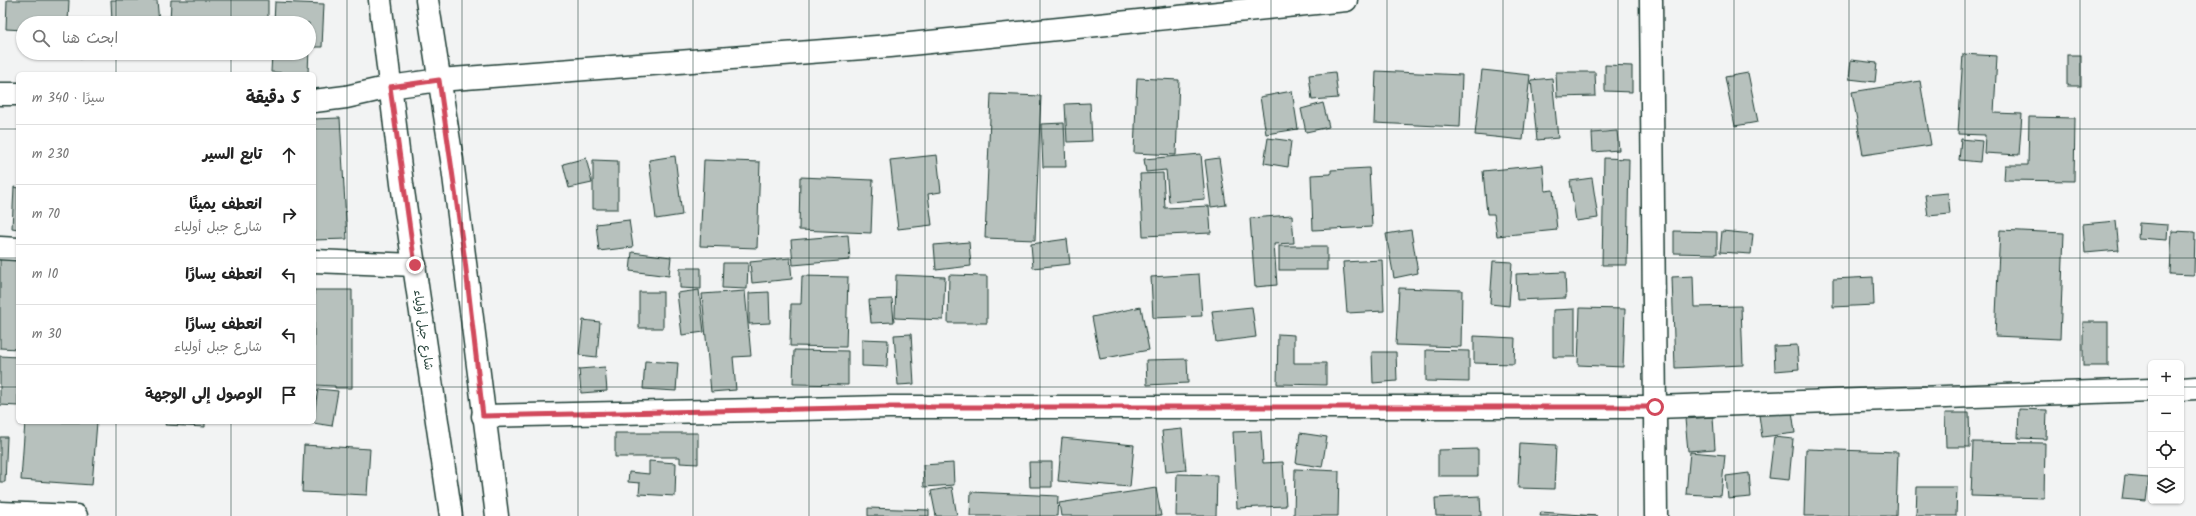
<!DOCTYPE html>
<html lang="ar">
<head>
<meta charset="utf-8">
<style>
  :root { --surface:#fff; --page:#f2f2f2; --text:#222; --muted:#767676; --line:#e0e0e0 }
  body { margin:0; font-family:Kalam,"Playpen Sans Arabic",sans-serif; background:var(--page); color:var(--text); direction:rtl }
  .controls { position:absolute; right:12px; bottom:12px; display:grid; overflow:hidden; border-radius:6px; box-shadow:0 1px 3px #0004 }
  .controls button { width:36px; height:36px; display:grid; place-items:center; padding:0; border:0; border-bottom:1px solid var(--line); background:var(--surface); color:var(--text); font:20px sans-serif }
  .stop { position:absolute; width:12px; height:12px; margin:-9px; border:3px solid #d1495b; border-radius:50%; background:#fff }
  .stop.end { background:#d1495b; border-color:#fff; box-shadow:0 1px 4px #0008 }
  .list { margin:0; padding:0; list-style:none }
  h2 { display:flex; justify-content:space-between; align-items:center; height:52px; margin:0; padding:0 16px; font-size:17px }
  h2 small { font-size:13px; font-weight:400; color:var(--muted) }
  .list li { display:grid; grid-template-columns:26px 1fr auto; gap:12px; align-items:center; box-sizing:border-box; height:60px; padding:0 16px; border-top:1px solid var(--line) }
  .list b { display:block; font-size:15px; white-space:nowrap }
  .list p { margin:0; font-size:13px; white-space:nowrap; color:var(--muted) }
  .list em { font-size:13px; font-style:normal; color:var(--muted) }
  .icon { flex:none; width:22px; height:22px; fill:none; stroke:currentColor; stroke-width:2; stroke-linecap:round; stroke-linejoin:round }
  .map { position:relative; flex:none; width:2196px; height:516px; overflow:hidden; direction:ltr }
  .search { position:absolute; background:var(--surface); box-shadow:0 1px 3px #0004; left:16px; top:16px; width:300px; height:44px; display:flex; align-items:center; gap:10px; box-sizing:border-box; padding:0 14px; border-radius:22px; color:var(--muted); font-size:15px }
  .panel { position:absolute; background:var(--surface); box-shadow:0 1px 3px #0004; left:16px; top:72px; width:300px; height:352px; border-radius:6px; direction:rtl }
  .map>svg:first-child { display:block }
  .building { fill:#b7c1bd; stroke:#1f3d34 }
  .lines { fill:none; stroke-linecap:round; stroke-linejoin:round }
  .minor-casing { stroke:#1f3d34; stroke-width:25 }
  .major-casing { stroke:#1f3d34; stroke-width:25 }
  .minor { stroke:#fff; stroke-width:22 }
  .major { stroke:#fff; stroke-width:22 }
  .route { stroke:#d1495b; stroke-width:5 }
  .grid { fill:none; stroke:#1f3d34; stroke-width:1; stroke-opacity:0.55 }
  .labels { text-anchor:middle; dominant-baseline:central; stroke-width:3.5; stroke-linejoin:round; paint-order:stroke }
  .street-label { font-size:12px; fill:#1f3d34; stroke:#fff }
</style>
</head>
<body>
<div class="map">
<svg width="2196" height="516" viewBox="0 0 2196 516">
  <rect width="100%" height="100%" fill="#f2f3f3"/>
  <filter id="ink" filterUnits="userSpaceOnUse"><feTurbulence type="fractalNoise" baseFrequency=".025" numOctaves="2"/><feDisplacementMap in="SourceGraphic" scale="8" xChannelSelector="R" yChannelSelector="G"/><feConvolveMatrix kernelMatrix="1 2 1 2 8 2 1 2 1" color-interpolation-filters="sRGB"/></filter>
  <g filter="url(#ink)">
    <g class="building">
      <polygon points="7,0 69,0 68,23 23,23 23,30 6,29"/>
      <polygon points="111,0 157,0 159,23 112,23"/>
      <polygon points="171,0 268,0 268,23 170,23"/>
      <polygon points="275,2 324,4 322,47 309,47 308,74 271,72 272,53 309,53 309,23 274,23"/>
      <polygon points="78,53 98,53 99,54 80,59"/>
      <polygon points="1963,54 1997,56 1994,113 2022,114 2019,155 1984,153 1985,135 1958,134"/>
      <rect x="2067" y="55" width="14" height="31"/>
      <polygon points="1851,60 1877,63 1875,82 1849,79"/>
      <polygon points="1605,65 1632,66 1632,92 1605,91"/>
      <polygon points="1482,70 1530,75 1523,140 1475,135"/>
      <polygon points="1376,71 1462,75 1460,127 1374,123"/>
      <polygon points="1335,72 1338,98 1312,100 1309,75"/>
      <polygon points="1556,72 1595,72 1596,96 1557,97"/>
      <polygon points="1748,73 1758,122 1735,126 1725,77"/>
      <polygon points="1137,78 1179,80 1176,155 1134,153"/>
      <polygon points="1552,78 1558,138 1537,140 1531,80"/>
      <polygon points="1920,81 1931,145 1863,155 1852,92"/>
      <polygon points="1292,91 1298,129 1266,134 1260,97"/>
      <polygon points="991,94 1041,96 1035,240 985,238"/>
      <polygon points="1090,103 1092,141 1067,142 1065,104"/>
      <polygon points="1323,103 1329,127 1306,132 1301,109"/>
      <polygon points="2029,117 2075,118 2074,181 2004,180 2005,165 2028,165"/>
      <polygon points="340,118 347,239 314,240 314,119"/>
      <polygon points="1064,123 1066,167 1043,167 1041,124"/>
      <polygon points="1617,131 1619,150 1593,152 1592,133"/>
      <polygon points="1268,138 1291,141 1288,167 1264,163"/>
      <polygon points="1961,139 1982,141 1980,162 1959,160"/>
      <polygon points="1201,154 1205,199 1169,202 1166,170 1146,172 1144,159"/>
      <polygon points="937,155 941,192 928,194 932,225 898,229 890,160"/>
      <polygon points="675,156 682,215 656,219 649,160"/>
      <polygon points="586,158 592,183 569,188 563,164"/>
      <polygon points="1219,158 1226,205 1211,207 1205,160"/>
      <polygon points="1604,158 1629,159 1627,265 1602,265"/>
      <polygon points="593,160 618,161 618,209 593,209"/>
      <polygon points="704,160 760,162 757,248 700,246"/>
      <polygon points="1543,165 1545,191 1553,190 1557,230 1497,236 1494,214 1487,214 1483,171"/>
      <polygon points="1369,168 1372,227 1313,230 1311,175 1331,174 1331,170"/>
      <polygon points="1163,173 1165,208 1209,206 1211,233 1143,236 1140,174"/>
      <polygon points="800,177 873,180 871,233 799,230"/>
      <polygon points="1592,178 1598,218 1576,221 1570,181"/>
      <polygon points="14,187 18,188 18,229 12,228"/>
      <polygon points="1948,193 1950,214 1928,216 1925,195"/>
      <polygon points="1292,215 1294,243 1274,244 1277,285 1255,287 1250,218"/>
      <polygon points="629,220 633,247 599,251 596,224"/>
      <polygon points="2116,221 2119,250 2085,253 2083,224"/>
      <polygon points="2139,223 2168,225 2167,240 2138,238"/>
      <polygon points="1411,230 1418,273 1394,278 1386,234"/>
      <polygon points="2000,230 2064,233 2060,339 1995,336"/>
      <polygon points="1674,231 1717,232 1717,254 1674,253"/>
      <polygon points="1722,231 1753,234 1751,254 1720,252"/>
      <polygon points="2172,231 2195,232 2194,275 2170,274"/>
      <polygon points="848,235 850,260 793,265 791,240"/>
      <polygon points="1067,239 1070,264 1033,268 1031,244"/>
      <polygon points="969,242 971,266 936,270 934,245"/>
      <rect x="1279" y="246" width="48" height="24"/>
      <polygon points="632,252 671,257 669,276 630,271"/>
      <polygon points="0,258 18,260 18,349 0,348"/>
      <polygon points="790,258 792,279 752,283 750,262"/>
      <polygon points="1382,260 1384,311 1347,313 1343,262"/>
      <polygon points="1493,261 1512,262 1509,306 1490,304"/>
      <polygon points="723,263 748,263 747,289 722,288"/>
      <polygon points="680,268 701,268 701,289 680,288"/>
      <polygon points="1565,272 1566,298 1517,300 1516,274"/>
      <polygon points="1199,274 1202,316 1153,318 1151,277"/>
      <polygon points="896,275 945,277 943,320 895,318"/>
      <polygon points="949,275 987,276 987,323 948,323"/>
      <polygon points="802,276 848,277 846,347 790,346 791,304 801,304"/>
      <polygon points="1693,276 1694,307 1741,306 1743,365 1675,368 1672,277"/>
      <polygon points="1873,277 1874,305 1833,307 1833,279"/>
      <polygon points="1399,288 1462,290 1461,347 1396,345"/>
      <polygon points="314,290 352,290 352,388 335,388 335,386 314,385"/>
      <polygon points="699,290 704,332 682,335 677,293"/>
      <polygon points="745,291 751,356 733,357 736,390 711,392 702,294"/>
      <rect x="639" y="292" width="24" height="36"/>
      <polygon points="769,292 770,323 749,324 749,293"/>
      <polygon points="892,299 894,322 871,323 869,300"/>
      <polygon points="1141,307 1149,350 1100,359 1092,317"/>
      <polygon points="1252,307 1256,337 1216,342 1212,311"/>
      <polygon points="1580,308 1625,309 1623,367 1578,365"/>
      <polygon points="1575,309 1575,357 1553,357 1553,310"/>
      <polygon points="583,320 600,322 597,357 579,355"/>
      <rect x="2083" y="322" width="25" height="44"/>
      <polygon points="911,334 914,384 898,385 894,335"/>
      <polygon points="1278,334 1294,335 1294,363 1326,363 1326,385 1277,384"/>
      <polygon points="1474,336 1515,338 1514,364 1474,363"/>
      <polygon points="862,339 888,340 887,367 862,366"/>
      <polygon points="1797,345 1799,369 1775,371 1774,346"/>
      <polygon points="794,350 848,351 848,385 793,384"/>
      <polygon points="1426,350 1469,351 1469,382 1426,381"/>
      <polygon points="1372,352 1396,352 1397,381 1373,383"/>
      <polygon points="0,356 18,357 18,406 0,405"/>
      <polygon points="1187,359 1188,383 1147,385 1146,360"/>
      <polygon points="645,361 678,363 676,391 643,389"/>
      <polygon points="605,367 607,391 581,393 579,369"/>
      <polygon points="318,389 338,391 332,426 313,423"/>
      <polygon points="2019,409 2047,410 2046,439 2018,438"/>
      <polygon points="1792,411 1795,433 1762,437 1759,415"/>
      <polygon points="1945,413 1969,413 1970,447 1946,447"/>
      <polygon points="1713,417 1715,449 1688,451 1685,419"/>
      <polygon points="25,422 97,422 92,485 21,480"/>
      <polygon points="110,422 156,422 156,423"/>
      <polygon points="166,422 205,422 205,427 165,425"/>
      <polygon points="1182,429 1186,470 1166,472 1162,431"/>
      <polygon points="1261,431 1263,463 1283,462 1286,506 1237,508 1233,432"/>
      <polygon points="615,433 698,433 698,464 680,463 680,457 615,457"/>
      <polygon points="1300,433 1327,437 1322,467 1296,463"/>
      <polygon points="0,437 7,437 5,482 0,482"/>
      <polygon points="1774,437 1793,439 1789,480 1769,478"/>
      <polygon points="1062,438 1134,445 1130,487 1058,481"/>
      <polygon points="1973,442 2045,443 2044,498 1971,496"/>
      <polygon points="1520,443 1556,445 1554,489 1518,488"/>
      <polygon points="304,445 370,449 367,495 302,492"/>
      <polygon points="1478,449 1478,476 1438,476 1438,450"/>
      <polygon points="1806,449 1898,452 1896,516 1804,516"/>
      <polygon points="1690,452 1725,455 1721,496 1686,494"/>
      <polygon points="649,461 676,463 675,496 639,494 640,483 628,482 629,472 649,474"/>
      <polygon points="1029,462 1052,462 1052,487 1030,487"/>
      <polygon points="953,463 954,485 924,487 923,465"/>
      <polygon points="1295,469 1339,471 1338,516 1294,516"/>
      <polygon points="1749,473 1751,497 1728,499 1726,476"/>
      <polygon points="1177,474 1217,475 1216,516 1176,516"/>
      <polygon points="2125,476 2149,478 2146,501 2122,499"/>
      <polygon points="952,487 957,516 936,516 931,491"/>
      <polygon points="1917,487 1957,487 1956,516 1916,516"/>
      <polygon points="1156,488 1161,516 1061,516 1059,503"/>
      <polygon points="971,492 1058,496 1057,516 970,516"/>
      <polygon points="1480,496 1481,516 1436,516 1435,498"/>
      <polygon points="868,508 929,510 929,516 868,516"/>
      <polygon points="1541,512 1597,516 1540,516"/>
    </g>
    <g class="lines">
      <defs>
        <g id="minor">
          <polyline points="1651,0 1656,516"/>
          <polyline points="0,94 18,94"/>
          <polyline points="314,101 346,97 390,87 439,80 890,46 1346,0"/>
          <polyline points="0,248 18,249"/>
          <polyline points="314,261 415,265"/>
          <polyline points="2181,389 2196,388"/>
          <polyline points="483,416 889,407 1655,407 2151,390"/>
          <polyline points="0,513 76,516"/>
        </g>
        <g id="major">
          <polyline points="380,0 402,184 451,516"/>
          <polyline points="427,0 452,160 497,516"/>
        </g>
      </defs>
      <use href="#minor" class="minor-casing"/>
      <use href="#major" class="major-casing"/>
      <use href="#minor" class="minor"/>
      <use href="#major" class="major"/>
    </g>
  </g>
  <g class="lines" filter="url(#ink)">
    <polyline class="route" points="415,265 390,87 439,80 465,261 483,416 889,407 1655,407"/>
  </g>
  <path class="grid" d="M116 0V23M231 0V23M347 0V516M462 0V516M578 0V516M693 0V516M809 0V516M925 0V516M1040 0V516M1156 0V516M1271 0V516M1387 0V516M1503 0V516M1618 0V516M1734 0V516M1849 0V516M1965 0V516M2080 0V516M116 53V74M231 53V74M0 129H18M314 129H2196M0 258H18M314 258H2196M0 387H18M314 387H2151M2181 387H2196M116 422V516M231 422V516"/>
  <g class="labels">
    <g class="street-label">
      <text transform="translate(423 330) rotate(82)">شارع جبل أولياء</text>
    </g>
  </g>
</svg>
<div class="controls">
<button>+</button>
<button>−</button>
<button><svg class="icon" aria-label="locate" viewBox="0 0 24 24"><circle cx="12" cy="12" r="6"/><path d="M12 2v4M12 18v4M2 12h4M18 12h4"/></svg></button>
<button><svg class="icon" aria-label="layers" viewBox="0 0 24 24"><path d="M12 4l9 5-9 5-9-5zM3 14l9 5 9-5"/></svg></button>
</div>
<div class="stop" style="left:1655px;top:407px"></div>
<div class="stop end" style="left:415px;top:265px"></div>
<div class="search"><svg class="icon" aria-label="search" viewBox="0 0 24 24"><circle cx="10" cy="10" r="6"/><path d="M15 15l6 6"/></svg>ابحث هنا</div>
<section class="panel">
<h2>5 دقيقة<small>سيرًا · 340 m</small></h2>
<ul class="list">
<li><svg class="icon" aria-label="ahead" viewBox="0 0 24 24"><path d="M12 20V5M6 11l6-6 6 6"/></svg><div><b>تابع السير</b></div><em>230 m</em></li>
<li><svg class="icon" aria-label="right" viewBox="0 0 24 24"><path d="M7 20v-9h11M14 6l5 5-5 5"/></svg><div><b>انعطف يمينًا</b><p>شارع جبل أولياء</p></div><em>70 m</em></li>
<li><svg class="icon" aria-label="left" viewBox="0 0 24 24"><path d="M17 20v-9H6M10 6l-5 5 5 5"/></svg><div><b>انعطف يسارًا</b></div><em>10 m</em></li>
<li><svg class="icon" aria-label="left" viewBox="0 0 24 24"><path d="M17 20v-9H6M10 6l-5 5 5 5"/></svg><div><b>انعطف يسارًا</b><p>شارع جبل أولياء</p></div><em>30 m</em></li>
<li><svg class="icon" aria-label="arrive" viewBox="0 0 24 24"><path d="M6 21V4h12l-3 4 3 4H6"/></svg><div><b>الوصول إلى الوجهة</b></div></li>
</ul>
</section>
</div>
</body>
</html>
